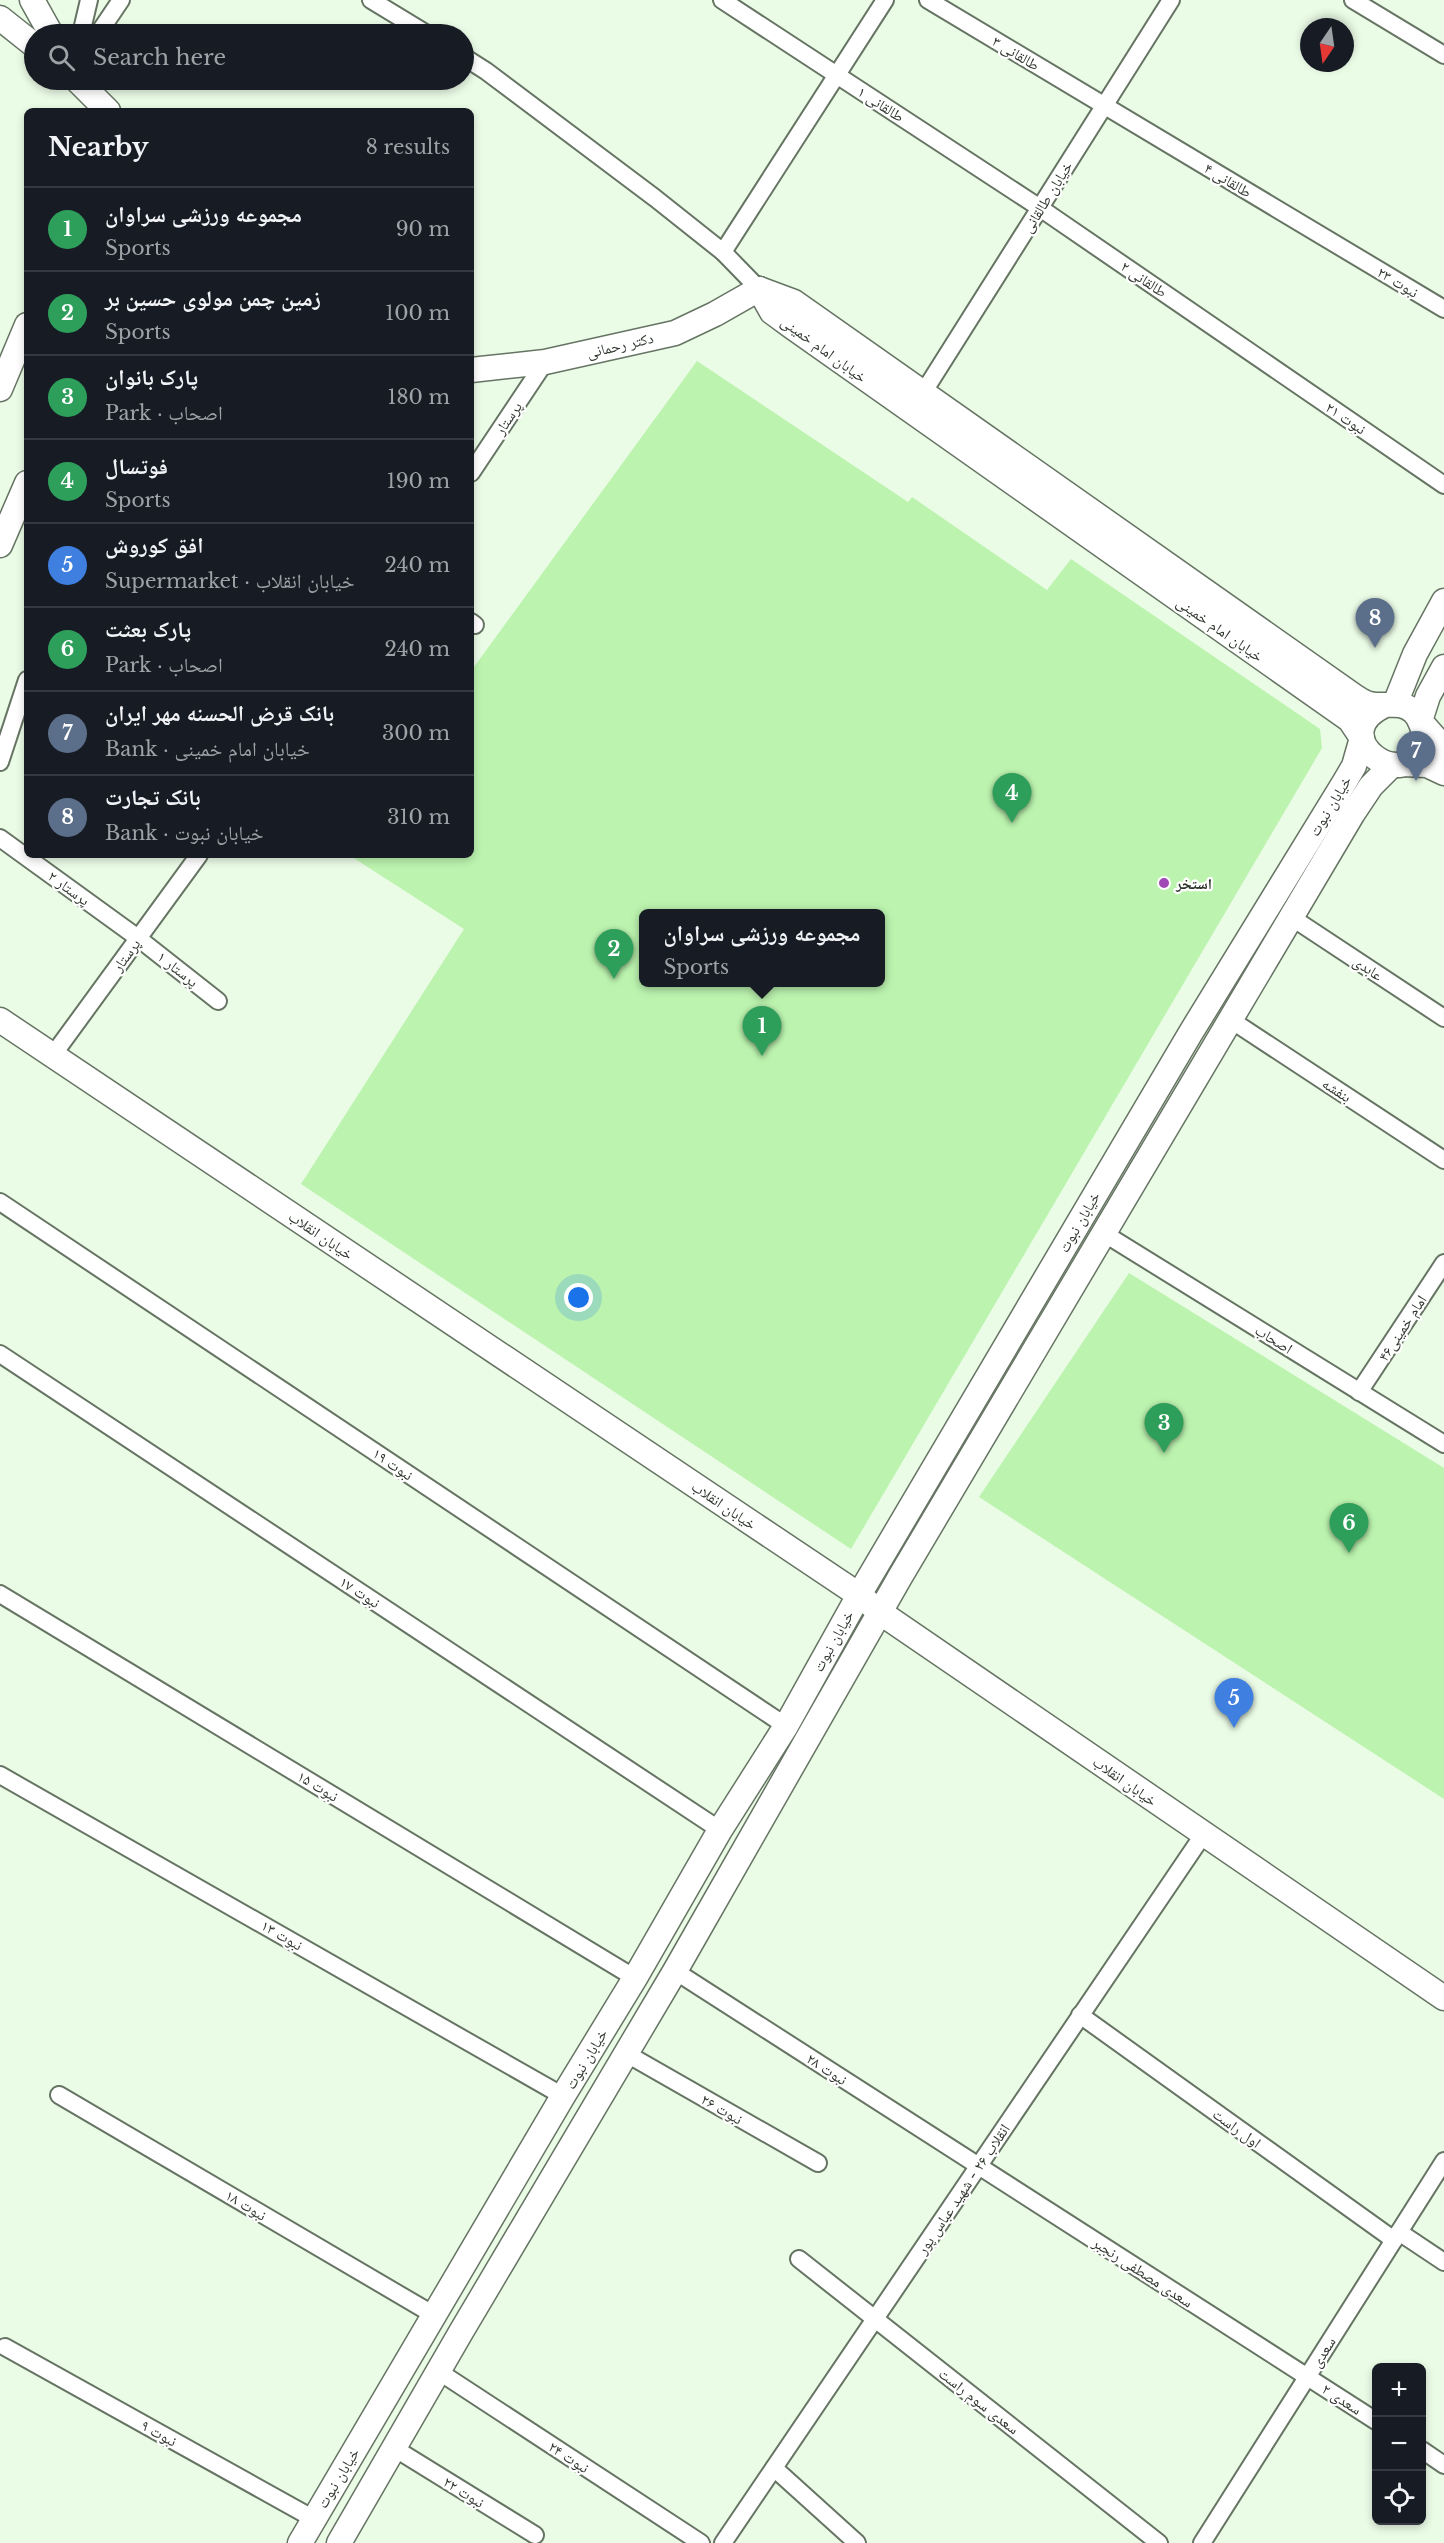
<!DOCTYPE html>
<html lang="en">
<head>
<meta charset="utf-8">
<style>
  :root { --surface:#171b24; --page:#20242c; --text:#f1f3f6; --muted:#9ea1a6; --line:#363941; --accent:#a048b4 }
  body { margin:0; font-family:"Libre Baskerville","Noto Naskh Arabic",serif; background:var(--page); color:var(--text) }
  .controls { position:absolute; right:18px; bottom:18px; display:grid; overflow:hidden; border-radius:9px; box-shadow:0 3px 9px #0003 }
  .controls button { width:54px; height:54px; display:grid; place-items:center; padding:0; border:0; border-bottom:2px solid var(--line); background:var(--surface); color:var(--text); font:30px sans-serif }
  .compass { position:absolute; left:1300px; top:18px; width:54px; height:54px; border-radius:50%; background:var(--surface); box-shadow:0 3px 9px #0003; rotate:193deg }
  .you { position:absolute; left:579px; top:1298px; width:21px; height:21px; margin:-15px; border:4px solid #fff; border-radius:50%; background:#1a73e8; box-shadow:0 0 0 9px #1a73e833 }
  .badge { display:grid; place-items:center; width:39px; height:39px; border-radius:50%; background:var(--accent); color:#fff; font-size:20px; font-weight:700 }
  .pin { position:absolute; translate:-50% -50px; filter:drop-shadow(0 2px 3px #0008) }
  .pin::after { content:''; position:absolute; top:32px; width:21px; height:18px; background:inherit; clip-path:polygon(0 0,100% 0,50% 100%) }
  .popup { position:absolute; left:639px; top:909px; width:246px; height:78px; box-sizing:border-box; display:grid; place-content:center; border-radius:9px; background:var(--surface); filter:drop-shadow(0 2px 4px #0005); font-size:20px; white-space:nowrap; color:var(--muted) }
  .popup b { font-size:22px; color:var(--text) }
  .popup::after { content:''; position:absolute; left:50%; top:100%; margin-left:-12px; border:12px solid transparent; border-top-color:var(--surface) }
  .list { margin:0; padding:0; list-style:none }
  h2 { display:flex; justify-content:space-between; align-items:center; height:78px; margin:0; padding:0 24px; font-size:26px }
  h2 small { font-size:20px; font-weight:400; color:var(--muted) }
  .list li { display:grid; grid-template-columns:39px 1fr auto; gap:18px; align-items:center; box-sizing:border-box; height:84px; padding:0 24px; border-top:2px solid var(--line) }
  .list b { display:block; font-size:22px; white-space:nowrap }
  .list p { margin:0; font-size:20px; white-space:nowrap; color:var(--muted) }
  .list em { font-size:20px; font-style:normal; color:var(--muted) }
  .icon { flex:none; width:33px; height:33px; fill:none; stroke:currentColor; stroke-width:2; stroke-linecap:round; stroke-linejoin:round }
  .map { position:relative; flex:none; width:1444px; height:2543px; overflow:hidden }
  .search { position:absolute; background:var(--surface); box-shadow:0 3px 9px #0003; left:24px; top:24px; width:450px; height:66px; display:flex; align-items:center; gap:15px; box-sizing:border-box; padding:0 21px; border-radius:33px; color:var(--muted); font-size:22px }
  .panel { position:absolute; background:var(--surface); box-shadow:0 3px 9px #0003; left:24px; top:108px; width:450px; height:750px; border-radius:9px }
  .map>svg:first-child { display:block }
  .green { fill:#bcf4af; fill-rule:evenodd }
  .lines { fill:none; stroke-linecap:round; stroke-linejoin:round }
  .street-casing { stroke:#667463; stroke-width:20 }
  .secondary-casing { stroke:#667463; stroke-width:27 }
  .street { stroke:#fff; stroke-width:16 }
  .secondary { stroke:#fff; stroke-width:24 }
  .poi-dot { fill:#a048b4; stroke:#fff; stroke-width:2 }
  .labels { text-anchor:middle; dominant-baseline:central; stroke-width:4.5; stroke-linejoin:round; paint-order:stroke }
  .street-label { font-size:15px; fill:#2f362e; stroke:#fff }
  .poi-label { font-size:15px; font-weight:bold; fill:#2f362e; stroke:#fff; text-anchor:start }
</style>
</head>
<body>
<div class="map">
<svg width="1444" height="2543" viewBox="0 0 1444 2543">
  <rect width="100%" height="100%" fill="#eafbe6"/>
  <g class="green">
    <path d="M697 361 908 502 912 497 1047 590 1071 559 1320 729 1322 748 851 1549 301 1184 464 929 349 855H471V671ZM644 914H880V982H644Z"/>
    <polygon points="1129,1273 1444,1468 1444,1799 979,1497"/>
  </g>
  <g class="lines">
    <defs>
      <g id="street">
        <polyline points="371,0 427,34"/>
        <polyline points="722,0 1040,208 1444,485"/>
        <polyline points="928,0 1444,309"/>
        <polyline points="1353,0 1444,55"/>
        <polyline points="81,34 89,0"/>
        <polyline points="98,34 121,0"/>
        <polyline points="464,57 486,71 655,198 723,252 759,289"/>
        <polyline points="723,252 885,0"/>
        <polyline points="923,393 1171,0"/>
        <polyline points="471,473 545,362"/>
        <polyline points="471,622 475,625"/>
        <polyline points="0,762 27,680"/>
        <polyline points="0,838 138,938 218,1001"/>
        <polyline points="1291,917 1444,1018"/>
        <polyline points="1231,1020 1444,1160"/>
        <polyline points="53,1055 199,855"/>
        <polyline points="0,1202 786,1726"/>
        <polyline points="1105,1234 1444,1444"/>
        <polyline points="0,1354 720,1830"/>
        <polyline points="1359,1392 1444,1263"/>
        <polyline points="0,1594 635,1978"/>
        <polyline points="0,1775 563,2096"/>
        <polyline points="675,1971 1376,2421"/>
        <polyline points="1080,2015 1394,2240"/>
        <polyline points="627,2054 818,2163"/>
        <polyline points="59,2095 434,2315"/>
        <polyline points="1399,2232 1444,2262"/>
        <polyline points="799,2259 1159,2543"/>
        <polyline points="5,2347 314,2519"/>
        <polyline points="438,2371 701,2543"/>
        <polyline points="394,2448 535,2535"/>
        <polyline points="1422,2450 1444,2465"/>
        <polyline points="774,2468 857,2543"/>
        <polyline points="723,2543 1203,1835"/>
        <polyline points="1202,2543 1444,2161"/>
      </g>
      <g id="secondary">
        <polyline points="32,0 51,34"/>
        <polyline points="0,18 34,45"/>
        <polyline points="77,80 108,111"/>
        <path d="M759 289 794 302 1354 696C1359 699 1364 703 1370 704 1385 708 1400 699 1414 712 1421 719 1425 732 1423 742 1408 799 1320 736 1385 705"/>
        <polyline points="471,370 545,362 675,333 715,314 759,289"/>
        <polyline points="0,389 27,325"/>
        <polyline points="0,545 27,483"/>
        <polyline points="1444,667 1428,696 1420,721 1444,748"/>
        <polyline points="1395,704 1415,654 1444,601"/>
        <polyline points="1402,764 1427,765 1444,773"/>
        <polyline points="0,1020 859,1595 881,1613 1444,1998"/>
        <polyline points="300,2543 563,2096 635,1978 720,1830 786,1726 859,1595 1190,1034 1344,783 1354,766 1362,738 1350,720 1323,701 791,326 772,312 759,289"/>
        <polyline points="339,2543 461,2332 675,1971 900,1577 1353,813 1371,786 1392,765"/>
      </g>
    </defs>
    <use href="#street" class="street-casing"/>
    <use href="#secondary" class="secondary-casing"/>
    <use href="#street" class="street"/>
    <use href="#secondary" class="secondary"/>
  </g>
  <circle class="poi-dot" cx="1164" cy="883" r="6"/>
  <g class="labels">
    <g class="street-label">
      <text transform="translate(1016 53) rotate(31)">طالقانی ۳</text>
      <text transform="translate(881 104) rotate(33)">طالقانی ۱</text>
      <text transform="translate(1228 180) rotate(31)">طالقانی ۴</text>
      <text transform="translate(1047 197) rotate(-58)">خیابان طالقانی</text>
      <text transform="translate(1144 279) rotate(34)">طالقانی ۲</text>
      <text transform="translate(1398 282) rotate(31)">نبوت ۲۳</text>
      <text transform="translate(620 345) rotate(-13)">دکتر رحمانی</text>
      <text transform="translate(824 349) rotate(36)">خیابان امام خمینی</text>
      <text transform="translate(508 418) rotate(-56)">پرستار</text>
      <text transform="translate(1346 418) rotate(34)">نبوت ۲۱</text>
      <text transform="translate(1220 629) rotate(35)">خیابان امام خمینی</text>
      <text transform="translate(1330 806) rotate(-59)">خیابان نبوت</text>
      <text transform="translate(69 888) rotate(36)">پرستار ۲</text>
      <text transform="translate(126 955) rotate(-54)">پرستار</text>
      <text transform="translate(1368 968) rotate(33)">عابدی</text>
      <text transform="translate(178 969) rotate(38)">پرستار ۱</text>
      <text transform="translate(1337 1090) rotate(33)">بنفشه</text>
      <text transform="translate(1079 1222) rotate(-60)">خیابان نبوت</text>
      <text transform="translate(321 1235) rotate(34)">خیابان انقلاب</text>
      <text transform="translate(1402 1328) rotate(-57)">امام خمینی۴۶</text>
      <text transform="translate(1274 1339) rotate(32)">اصحاب</text>
      <text transform="translate(393 1464) rotate(34)">نبوت ۱۹</text>
      <text transform="translate(724 1505) rotate(34)">خیابان انقلاب</text>
      <text transform="translate(360 1592) rotate(33)">نبوت ۱۷</text>
      <text transform="translate(833 1641) rotate(-61)">خیابان نبوت</text>
      <text transform="translate(1125 1781) rotate(35)">خیابان انقلاب</text>
      <text transform="translate(318 1786) rotate(31)">نبوت ۱۵</text>
      <text transform="translate(282 1935) rotate(30)">نبوت ۱۳</text>
      <text transform="translate(586 2059) rotate(-59)">خیابان نبوت</text>
      <text transform="translate(827 2069) rotate(33)">نبوت ۲۸</text>
      <text transform="translate(722 2109) rotate(30)">نبوت ۲۶</text>
      <text transform="translate(1237 2128) rotate(36)">اول راست</text>
      <text transform="translate(963 2189) rotate(-56)">انقلاب ۲۶ - شهید عباس پور</text>
      <text transform="translate(246 2205) rotate(31)">نبوت ۱۸</text>
      <text transform="translate(1143 2272) rotate(33)">سعدی مصطفی رنجبر</text>
      <text transform="translate(1323 2352) rotate(-58)">سعدی</text>
      <text transform="translate(1342 2399) rotate(33)">سعدی ۲</text>
      <text transform="translate(979 2401) rotate(38)">سعدی سوم راست</text>
      <text transform="translate(159 2433) rotate(29)">نبوت ۹</text>
      <text transform="translate(569 2457) rotate(33)">نبوت ۲۴</text>
      <text transform="translate(338 2478) rotate(-59)">خیابان نبوت</text>
      <text transform="translate(464 2492) rotate(32)">نبوت ۲۲</text>
    </g>
    <g class="poi-label">
      <text x="1176" y="883">استخر</text>
    </g>
  </g>
</svg>
<div class="controls">
<button>+</button>
<button>−</button>
<button><svg class="icon" aria-label="locate" viewBox="0 0 24 24"><circle cx="12" cy="12" r="6"/><path d="M12 2v4M12 18v4M2 12h4M18 12h4"/></svg></button>
</div>
<svg class="compass" viewBox="-18 -18 36 36"><path d="M0-13l5 13h-10z" fill="#e53935"/><path d="M0 13l5-13h-10z" fill="#9ea1a6"/></svg>
<div class="you"></div>
<div class="pin badge" style="left:762px;top:1056px;background:#2e9e5b">1</div>
<div class="popup"><b>مجموعه ورزشی سراوان</b>Sports</div>
<div class="pin badge" style="left:614px;top:979px;background:#2e9e5b">2</div>
<div class="pin badge" style="left:1164px;top:1453px;background:#2e9e5b">3</div>
<div class="pin badge" style="left:1012px;top:823px;background:#2e9e5b">4</div>
<div class="pin badge" style="left:1234px;top:1728px;background:#3f7fe0">5</div>
<div class="pin badge" style="left:1349px;top:1553px;background:#2e9e5b">6</div>
<div class="pin badge" style="left:1416px;top:781px;background:#5c6f8a">7</div>
<div class="pin badge" style="left:1375px;top:648px;background:#5c6f8a">8</div>
<div class="search"><svg class="icon" aria-label="search" viewBox="0 0 24 24"><circle cx="10" cy="10" r="6"/><path d="M15 15l6 6"/></svg>Search here</div>
<section class="panel">
<h2>Nearby<small>8 results</small></h2>
<ul class="list">
<li><span class="badge" style="background:#2e9e5b">1</span><div><b>مجموعه ورزشی سراوان</b><p>Sports</p></div><em>90 m</em></li>
<li><span class="badge" style="background:#2e9e5b">2</span><div><b>زمین چمن مولوی حسین بر</b><p>Sports</p></div><em>100 m</em></li>
<li><span class="badge" style="background:#2e9e5b">3</span><div><b>پارک بانوان</b><p>Park · اصحاب</p></div><em>180 m</em></li>
<li><span class="badge" style="background:#2e9e5b">4</span><div><b>فوتسال</b><p>Sports</p></div><em>190 m</em></li>
<li><span class="badge" style="background:#3f7fe0">5</span><div><b>افق کوروش</b><p>Supermarket · خیابان انقلاب</p></div><em>240 m</em></li>
<li><span class="badge" style="background:#2e9e5b">6</span><div><b>پارک بعثت</b><p>Park · اصحاب</p></div><em>240 m</em></li>
<li><span class="badge" style="background:#5c6f8a">7</span><div><b>بانک قرض الحسنه مهر ایران</b><p>Bank · خیابان امام خمینی</p></div><em>300 m</em></li>
<li><span class="badge" style="background:#5c6f8a">8</span><div><b>بانک تجارت</b><p>Bank · خیابان نبوت</p></div><em>310 m</em></li>
</ul>
</section>
</div>
</body>
</html>
